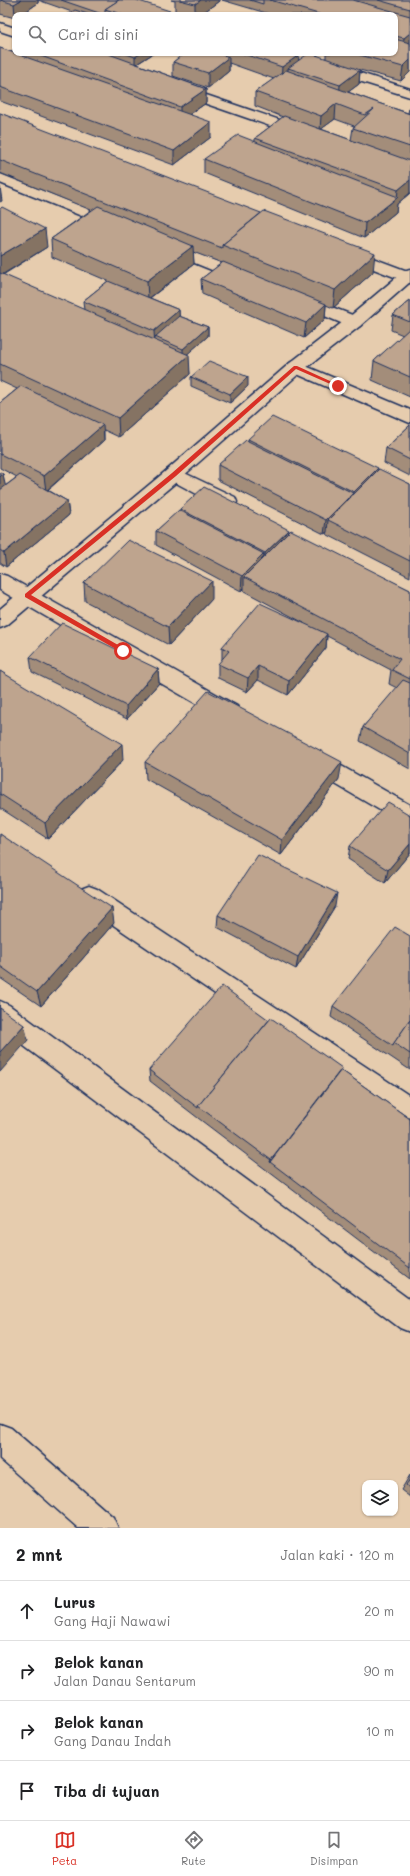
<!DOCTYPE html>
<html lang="id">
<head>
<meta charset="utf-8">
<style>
  :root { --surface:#fff; --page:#f2f2f2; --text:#202124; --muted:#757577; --line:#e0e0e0; --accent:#d93025 }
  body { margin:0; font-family:Mali,sans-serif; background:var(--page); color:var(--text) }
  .controls { position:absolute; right:12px; bottom:12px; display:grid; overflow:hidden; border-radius:8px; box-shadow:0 1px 3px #0004 }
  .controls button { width:36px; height:36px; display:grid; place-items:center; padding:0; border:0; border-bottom:1px solid var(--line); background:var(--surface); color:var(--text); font:20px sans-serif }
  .stop { position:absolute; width:12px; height:12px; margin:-9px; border:3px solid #d93025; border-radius:50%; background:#fff }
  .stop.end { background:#d93025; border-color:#fff; box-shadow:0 1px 4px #0008 }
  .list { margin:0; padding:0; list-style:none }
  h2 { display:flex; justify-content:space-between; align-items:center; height:52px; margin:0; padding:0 16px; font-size:17px }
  h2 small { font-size:13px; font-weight:400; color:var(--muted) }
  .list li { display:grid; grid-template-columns:26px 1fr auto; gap:12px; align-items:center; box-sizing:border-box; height:60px; padding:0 16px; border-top:1px solid var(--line) }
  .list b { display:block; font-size:15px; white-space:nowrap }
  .list p { margin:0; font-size:13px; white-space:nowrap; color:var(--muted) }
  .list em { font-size:13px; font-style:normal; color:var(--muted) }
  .icon { flex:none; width:22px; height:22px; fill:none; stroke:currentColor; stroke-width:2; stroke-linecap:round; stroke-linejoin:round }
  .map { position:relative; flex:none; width:410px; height:1528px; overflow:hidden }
  .search { position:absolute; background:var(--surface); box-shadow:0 1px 3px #0004; left:12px; right:12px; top:12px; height:44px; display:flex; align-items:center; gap:10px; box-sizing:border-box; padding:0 14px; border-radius:8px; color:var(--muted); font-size:15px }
  .sheet { height:292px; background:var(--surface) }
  nav { display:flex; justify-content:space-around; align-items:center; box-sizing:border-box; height:56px; border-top:1px solid var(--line); background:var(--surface); font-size:11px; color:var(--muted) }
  nav a { display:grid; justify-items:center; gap:2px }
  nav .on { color:var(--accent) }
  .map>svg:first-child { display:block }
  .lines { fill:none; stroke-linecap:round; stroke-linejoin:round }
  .minor-casing { stroke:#1b2f5e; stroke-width:3 }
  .tertiary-casing { stroke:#1b2f5e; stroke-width:3 }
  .minor { fill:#e6ccae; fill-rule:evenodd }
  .tertiary { fill:#e6ccae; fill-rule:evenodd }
  .wall { fill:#a38d7a; stroke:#1b2f5e; fill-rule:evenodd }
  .shaded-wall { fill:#857363; stroke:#1b2f5e }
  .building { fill:#bea48e; stroke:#1b2f5e }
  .route { fill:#d93025 }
</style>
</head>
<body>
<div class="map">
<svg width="410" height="1528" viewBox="0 0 410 1528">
  <rect width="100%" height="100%" fill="#e6ccae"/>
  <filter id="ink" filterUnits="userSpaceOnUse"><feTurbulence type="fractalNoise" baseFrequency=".025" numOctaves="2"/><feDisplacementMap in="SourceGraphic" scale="8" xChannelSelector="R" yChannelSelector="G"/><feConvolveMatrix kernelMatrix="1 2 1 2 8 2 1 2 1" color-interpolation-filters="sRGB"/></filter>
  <g filter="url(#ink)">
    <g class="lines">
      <defs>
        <g id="minor">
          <polygon points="0,23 15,28 15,36 0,31"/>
          <polygon points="277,53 298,53 410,89 410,97 279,56"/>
          <polygon points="177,85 309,130 311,133 309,136 299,136 172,92 170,89 172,86"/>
          <polygon points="0,174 119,221 122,224 119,227 114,229 109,227 0,183"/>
          <polygon points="166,241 251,275 253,278 251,281 245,283 239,281 160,249 158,246 160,243"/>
          <polygon points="346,248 410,272 410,283 340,256 338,253 340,250"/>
          <polygon points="298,294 360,318 362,322 360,326 354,327 348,326 292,302 290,299 292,296"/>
          <polygon points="296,362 410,410 410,423 290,371 287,367 290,363"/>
          <polygon points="174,468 235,497 237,502 235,507 228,508 221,507 167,478 165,474 167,470"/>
          <polygon points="0,574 7,576 237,706 240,712 237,718 229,720 221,718 0,590"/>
          <polygon points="314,752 322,755 410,805 410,825 402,823 306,767 303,761 306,755"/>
          <polygon points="89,886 97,889 410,1096 410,1124 401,1120 81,903 77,896 81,889"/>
          <polygon points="0,1001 9,1005 410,1300 410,1332 400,1328 0,1028"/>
          <polygon points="0,1424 11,1428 113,1517 118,1528 78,1528 0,1459"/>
        </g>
        <polygon id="tertiary" points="410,269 410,282 360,326 302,371 181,478 7,625 0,628 0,609 167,470 290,363 348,318 404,271"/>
      </defs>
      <use href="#minor" class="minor-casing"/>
      <use href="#tertiary" class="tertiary-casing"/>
      <use href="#minor" class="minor"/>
      <use href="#tertiary" class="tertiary"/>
    </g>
    <g class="wall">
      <polygon points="0,0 136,0 173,15 66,15 72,12 38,0 38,3 21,15 15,15 15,18 0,14"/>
      <polygon points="171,0 219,0 219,1 200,15 184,15 175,12 175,1"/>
      <path d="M222 0H410V72L401 81 360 70 359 84 348 92 381 104 408 113 409 108 410 107V193L397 204 396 212 364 238 204 173V159L255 141V138L283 117 255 106V92L274 79 229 63V71L208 88 173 76V62L185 53H293L299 55 298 60 326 58V53H395V15H273ZM335 119 354 126 353 128 351 140 321 129Z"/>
      <polygon points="0,48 19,54 18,53 154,53 137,64 206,89 206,103 189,115 211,137 174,165 0,101"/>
      <polygon points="0,113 373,272 333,308 326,305 325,319 304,338 202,294 201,279 222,263 193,252 194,264 150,298 179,310 179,316 208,327 208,336 187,354 190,374 119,437 104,430 104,440 48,490 67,501 69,515 6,567 0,563 0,472 3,474 5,486 17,477 0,468 0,403 17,389 0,381 0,209 47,247 3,275 84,310 83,301 108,281 52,257 51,239 91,210 0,173"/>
      <polygon points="410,300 410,397 372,380 374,361 403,335 391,330 393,315"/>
      <polygon points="191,377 248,386 230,403 191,386"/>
      <polygon points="410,425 410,476 384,463 386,448"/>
      <polygon points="248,439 378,471 410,484 410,577 326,534 327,532 324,534 218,480 218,465 248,441"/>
      <polygon points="180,509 289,532 410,590 410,769 360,741 363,727 397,688 389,684 391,670 327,636 326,648 288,695 258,680 247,692 218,678 218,664 222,660 222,647 304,623 244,591 244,588 241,591 156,545 156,531 180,510"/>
      <polygon points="84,583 212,599 169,645 85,601"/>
      <polygon points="30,657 158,669 159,683 127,719 32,672"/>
      <polygon points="0,671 123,760 48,839 0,808"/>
      <polygon points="145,762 339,779 281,855 146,779"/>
      <polygon points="410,815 410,853 385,883 348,859 350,846"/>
      <polygon points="0,834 114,923 41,1006 0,978"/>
      <polygon points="335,906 296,969 217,927 218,915"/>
      <polygon points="410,936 410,1070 331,1017 333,1006"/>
      <polygon points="149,1070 341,1070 410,1119 410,1279 198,1118 150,1081"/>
      <polygon points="410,1475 410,1497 401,1490"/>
    </g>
    <g class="shaded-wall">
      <polygon points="21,0 38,0 38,3 21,15 15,15 14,4"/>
      <polygon points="201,0 219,0 219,1 200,15 195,15 195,4"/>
      <polygon points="173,12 173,15 169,15"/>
      <polygon points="410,33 410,46 402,53 404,38"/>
      <polygon points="141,53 154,53 135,65 135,57"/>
      <polygon points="299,55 298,69 288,68 288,76 281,81 282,67"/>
      <polygon points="229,57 229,71 208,88 208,73"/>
      <polygon points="410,60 410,72 401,81 403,67"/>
      <polygon points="360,70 359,84 339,99 340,85"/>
      <polygon points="206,89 206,103 180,121 180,107"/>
      <polygon points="336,104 335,119 320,130 321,116"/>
      <polygon points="211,122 211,137 174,165 174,151"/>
      <polygon points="410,180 410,193 397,204 396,212 364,238 365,223 397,198 398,190"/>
      <polygon points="0,187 2,201 0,202"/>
      <polygon points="45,229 47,247 0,276 0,256"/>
      <polygon points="193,246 194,264 148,299 147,281"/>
      <polygon points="375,253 373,272 333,308 335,290"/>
      <polygon points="326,304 325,319 304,338 306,323"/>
      <polygon points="179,310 180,325 155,337 155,346 154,331"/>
      <polygon points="208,327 208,336 183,358 183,349"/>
      <polygon points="189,355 190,374 119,437 118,418"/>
      <polygon points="248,377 248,386 230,403 230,394"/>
      <polygon points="103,425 104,440 46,491 44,476"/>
      <polygon points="378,468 376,482 352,506 354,492"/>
      <polygon points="3,474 6,489 0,494 0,477"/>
      <polygon points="353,493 351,507 328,520 327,532 324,534 326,520"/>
      <polygon points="67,501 69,515 6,567 4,553"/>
      <polygon points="289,530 288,545 265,568 265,553"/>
      <polygon points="264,554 264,568 244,577 244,588 241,591 242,576"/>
      <polygon points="212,581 212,599 169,645 168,627"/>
      <polygon points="327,634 326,648 288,695 289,681"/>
      <polygon points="258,666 258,680 247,692 248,678"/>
      <polygon points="158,669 159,683 127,719 126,706"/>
      <polygon points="122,744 123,760 48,839 45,823"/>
      <polygon points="342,762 339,779 281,855 282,840"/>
      <polygon points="410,844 410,853 385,883 388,870"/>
      <polygon points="337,893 335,906 296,969 298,957"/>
      <polygon points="112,908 114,923 41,1006 37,992"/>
      <polygon points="24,1025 28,1040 0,1072 0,1052"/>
      <polygon points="342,1068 339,1081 270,1162 271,1160"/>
    </g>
    <g class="building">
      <polygon points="0,0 21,0 14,4"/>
      <polygon points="61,0 119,0 105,9 105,15"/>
      <polygon points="119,0 136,0 173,12 169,15 124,15 105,9"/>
      <polygon points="180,0 201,0 195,4"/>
      <polygon points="250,0 263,0 263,4"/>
      <polygon points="270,0 353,0 410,16 410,33 404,38 395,36 395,15 322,15"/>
      <polygon points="378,0 410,0 410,9"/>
      <polygon points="75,10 91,15 66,15"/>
      <polygon points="176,13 181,15 174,15"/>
      <polygon points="395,39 410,43 410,60 403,67 353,53 395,53"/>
      <polygon points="0,48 211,122 174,151 0,87"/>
      <polygon points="33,53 106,53 206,89 180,107"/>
      <polygon points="124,53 141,53 135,57"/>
      <polygon points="185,53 217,53 229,57 208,73 173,62"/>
      <polygon points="241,53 293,53 299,55 282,67"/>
      <polygon points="309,53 310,53 360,70 340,85 288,68"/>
      <polygon points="286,70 381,104 410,114 410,147 353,128 374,109 365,115 336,104 321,116 255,92"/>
      <polygon points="0,113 261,213 222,245 222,248 0,160"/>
      <polygon points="284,116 410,161 410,180 398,190 255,138"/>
      <polygon points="238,135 398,197 365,223 204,159"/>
      <polygon points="98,206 193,246 147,281 51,239"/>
      <polygon points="2,207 45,229 0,256 0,209"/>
      <polygon points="264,211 375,253 335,290 222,245"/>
      <polygon points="223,262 326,304 306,323 201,279"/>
      <polygon points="0,273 189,355 118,418 0,364"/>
      <polygon points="108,281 179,310 154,331 83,301"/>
      <polygon points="410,300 410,322 393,315"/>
      <polygon points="179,316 208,327 183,349 155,337"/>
      <polygon points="410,328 410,377 374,361"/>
      <polygon points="209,361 248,377 230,394 191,377"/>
      <polygon points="21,386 103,425 44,476 0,454 0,403"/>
      <polygon points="272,417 378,468 354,492 248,439"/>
      <polygon points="410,425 410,460 386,448"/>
      <polygon points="246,440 353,493 326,520 218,465"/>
      <polygon points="379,469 410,484 410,561 328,520"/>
      <polygon points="0,472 3,474 0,477"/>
      <polygon points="20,475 67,501 4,553 0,550 0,490"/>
      <polygon points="204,487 289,530 265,553 180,509"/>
      <polygon points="179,510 264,554 242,576 156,531"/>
      <polygon points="291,530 410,590 410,679 392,670 400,659 244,577"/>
      <polygon points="128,540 212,581 168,627 84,583"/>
      <polygon points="260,603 327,634 289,681 258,666 248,678 218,664 229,651 222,647"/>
      <polygon points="62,623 158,669 126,706 30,657"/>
      <polygon points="0,671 122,744 45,823 0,794"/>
      <polygon points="403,680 410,683 410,754 363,727"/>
      <polygon points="208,691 342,762 282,840 145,762"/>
      <polygon points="388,802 410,815 410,844 388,870 350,846"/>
      <polygon points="0,834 112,908 37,992 0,966"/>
      <polygon points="258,855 337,893 298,957 218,915"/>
      <polygon points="395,927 410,936 410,1020 394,1043 393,1046 333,1006"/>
      <polygon points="222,986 269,1020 198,1106 198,1108 149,1070"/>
      <polygon points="0,1008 24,1025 0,1052"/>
      <polygon points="271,1018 342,1068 271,1160 198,1106"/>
      <polygon points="410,1020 410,1054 394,1043"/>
      <polygon points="341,1070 410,1119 410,1268 270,1162"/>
      <polygon points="410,1479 410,1488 406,1485"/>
    </g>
  </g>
  <polygon class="route" points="294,366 297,366 341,386 337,387 296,369 176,476 31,595 125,649 125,652 121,652 25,597 25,594 172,473"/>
</svg>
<div class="controls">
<button><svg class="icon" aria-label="layers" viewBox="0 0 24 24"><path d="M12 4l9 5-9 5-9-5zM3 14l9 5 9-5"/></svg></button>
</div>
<div class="stop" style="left:123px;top:651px"></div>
<div class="stop end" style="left:338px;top:386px"></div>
<div class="search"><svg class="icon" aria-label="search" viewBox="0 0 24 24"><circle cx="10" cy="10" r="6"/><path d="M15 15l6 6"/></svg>Cari di sini</div>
</div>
<section class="sheet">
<h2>2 mnt<small>Jalan kaki · 120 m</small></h2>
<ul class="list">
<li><svg class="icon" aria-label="ahead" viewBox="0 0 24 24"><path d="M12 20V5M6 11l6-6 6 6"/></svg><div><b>Lurus</b><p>Gang Haji Nawawi</p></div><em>20 m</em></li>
<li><svg class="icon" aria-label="right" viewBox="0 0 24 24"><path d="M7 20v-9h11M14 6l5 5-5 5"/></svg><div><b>Belok kanan</b><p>Jalan Danau Sentarum</p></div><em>90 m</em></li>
<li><svg class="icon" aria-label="right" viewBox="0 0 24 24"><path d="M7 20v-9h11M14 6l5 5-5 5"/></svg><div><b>Belok kanan</b><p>Gang Danau Indah</p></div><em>10 m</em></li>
<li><svg class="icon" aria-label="arrive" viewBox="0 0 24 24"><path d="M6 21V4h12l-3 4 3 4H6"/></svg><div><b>Tiba di tujuan</b></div></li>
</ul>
</section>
<nav>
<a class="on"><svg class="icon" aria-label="map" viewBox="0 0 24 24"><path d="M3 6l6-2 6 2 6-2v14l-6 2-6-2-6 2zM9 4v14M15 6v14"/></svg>Peta</a>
<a><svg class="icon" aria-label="directions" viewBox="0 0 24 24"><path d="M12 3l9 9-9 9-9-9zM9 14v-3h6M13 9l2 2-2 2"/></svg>Rute</a>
<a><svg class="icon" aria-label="saved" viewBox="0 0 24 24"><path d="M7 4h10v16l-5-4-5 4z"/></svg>Disimpan</a>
</nav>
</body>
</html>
